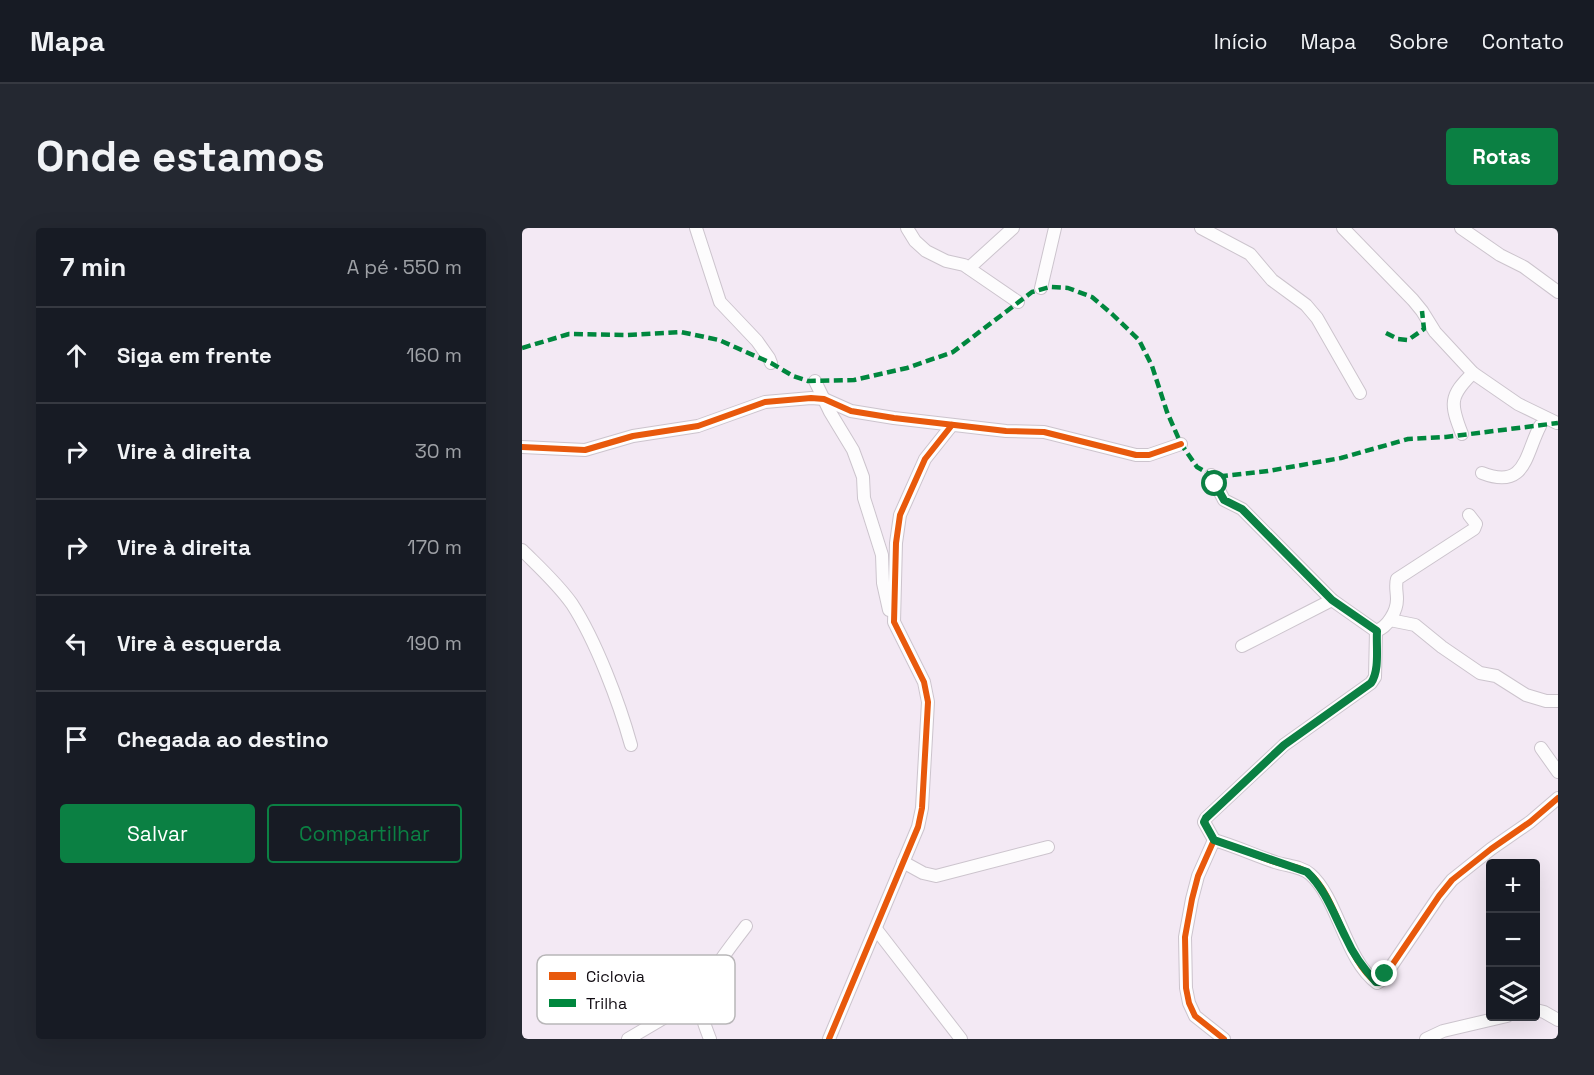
<!DOCTYPE html>
<html lang="pt">
<head>
<meta charset="utf-8">
<style>
  :root { --surface:#171b24; --page:#242831; --text:#f1f3f6; --muted:#9ea1a6; --line:#363941; --accent:#0b8043 }
  body { margin:0; font-family:"Space Grotesk",sans-serif; background:var(--page); color:var(--text) }
  .controls { position:absolute; right:18px; bottom:18px; display:grid; overflow:hidden; border-radius:6px; box-shadow:0 6px 24px #0002 }
  .controls button { width:54px; height:54px; display:grid; place-items:center; padding:0; border:0; border-bottom:2px solid var(--line); background:var(--surface); color:var(--text); font:30px sans-serif }
  .stop { position:absolute; width:18px; height:18px; margin:-14px; border:4px solid #0b8043; border-radius:50%; background:#fff }
  .stop.end { background:#0b8043; border-color:#fff; box-shadow:0 2px 6px #0008 }
  .list { margin:0; padding:0; list-style:none }
  h2 { display:flex; justify-content:space-between; align-items:center; height:78px; margin:0; padding:0 24px; font-size:26px }
  h2 small { font-size:20px; font-weight:400; color:var(--muted) }
  .list li { display:grid; grid-template-columns:39px 1fr auto; gap:18px; align-items:center; box-sizing:border-box; height:96px; padding:0 24px; border-top:2px solid var(--line) }
  .list b { display:block; font-size:22px; white-space:nowrap }
  .list em { font-size:20px; font-style:normal; color:var(--muted) }
  .actions { display:flex; gap:12px; padding:18px 24px }
  .actions a { flex:1; padding:14px 0; border:2px solid var(--accent); border-radius:6px; text-align:center; font-size:21px; color:var(--accent) }
  .actions .main { background:var(--accent); color:#fff }
  .icon { flex:none; width:33px; height:33px; fill:none; stroke:currentColor; stroke-width:2; stroke-linecap:round; stroke-linejoin:round }
  .map { position:relative; flex:none; width:1036px; height:811px; overflow:hidden; border-radius:6px }
  header { display:flex; align-items:center; gap:36px; box-sizing:border-box; height:84px; padding:0 30px; background:var(--surface); border-bottom:2px solid var(--line) }
  header strong { font-size:28px }
  nav { display:flex; gap:33px; margin-inline-start:auto; font-size:21px }
  .intro { display:flex; align-items:center; justify-content:space-between; box-sizing:border-box; height:144px; padding:0 36px }
  h1 { margin:0; font-size:42px }
  .button { padding:15px 27px; border-radius:6px; background:var(--accent); color:#fff; font-size:21px; font-weight:700 }
  main { display:flex; gap:36px; padding:0 36px }
  aside { flex:1; background:var(--surface); border-radius:6px; box-shadow:0 6px 24px #0002 }
  .map>svg:first-child { display:block }
  .lines { fill:none; stroke-linecap:round; stroke-linejoin:round }
  .minor-casing { stroke:#ccc4cd; stroke-width:14 }
  .minor { stroke:#fdfcfd; stroke-width:12 }
  .quiet { stroke:#00873e; stroke-width:4.5; stroke-dasharray:9 4.5; stroke-linecap:butt }
  .cycleway-casing { stroke:#fff; stroke-width:10 }
  .cycleway { stroke:#e8590c; stroke-width:6 }
  .route { stroke:#0b8043; stroke-width:8 }
  .key { fill:#fff; stroke:#b8b6b8; stroke-width:1.5 }
  .key-label { font-size:16px; fill:#110b12 }
</style>
</head>
<body>
<header>
<strong>Mapa</strong>
<nav><a>Início</a><a>Mapa</a><a>Sobre</a><a>Contato</a></nav>
</header>
<div class="intro"><h1>Onde estamos</h1><a class="button">Rotas</a></div>
<main>
<aside>
<h2>7 min<small>A pé · 550 m</small></h2>
<ul class="list">
<li><svg class="icon" aria-label="ahead" viewBox="0 0 24 24"><path d="M12 20V5M6 11l6-6 6 6"/></svg><div><b>Siga em frente</b></div><em>160 m</em></li>
<li><svg class="icon" aria-label="right" viewBox="0 0 24 24"><path d="M7 20v-9h11M14 6l5 5-5 5"/></svg><div><b>Vire à direita</b></div><em>30 m</em></li>
<li><svg class="icon" aria-label="right" viewBox="0 0 24 24"><path d="M7 20v-9h11M14 6l5 5-5 5"/></svg><div><b>Vire à direita</b></div><em>170 m</em></li>
<li><svg class="icon" aria-label="left" viewBox="0 0 24 24"><path d="M17 20v-9H6M10 6l-5 5 5 5"/></svg><div><b>Vire à esquerda</b></div><em>190 m</em></li>
<li><svg class="icon" aria-label="arrive" viewBox="0 0 24 24"><path d="M6 21V4h12l-3 4 3 4H6"/></svg><div><b>Chegada ao destino</b></div></li>
</ul>
<div class="actions"><a class="main">Salvar</a><a>Compartilhar</a></div>
</aside>
<div class="map">
<svg width="1036" height="811" viewBox="0 0 1036 811">
  <rect width="100%" height="100%" fill="#f3e9f4"/>
  <g class="lines">
    <defs>
      <g id="minor">
        <polyline points="174,0 198,74 235,113 247,130 249,135"/>
        <polyline points="385,0 393,13 404,23 424,33 442,37 496,74"/>
        <polyline points="679,0 728,26 750,52 784,77 795,90 838,165"/>
        <polyline points="821,0 891,72 900,83 913,104 951,145 996,176 1035,195"/>
        <polyline points="939,0 978,27 1002,39 1036,64"/>
        <polyline points="447,40 491,0"/>
        <polyline points="519,60 533,0"/>
        <polyline points="293,153 308,184 331,222 341,249 342,270 360,327 361,355 367,382"/>
        <path d="M940 206C928 176 927 168 951 145"/>
        <polyline points="0,219 63,222 111,208 176,198 243,174 289,170 302,171 329,183 372,190 484,203 522,204 614,227 627,227 659,216"/>
        <path d="M960 245C1004 262 1003 227 1018 198"/>
        <polyline points="689,247 702,272 720,281 810,372 854,403"/>
        <path d="M0 322C17 339 36 356 50 376 74 413 97 474 109 517"/>
        <polyline points="868,392 893,397 920,419 958,445 974,448 1004,467 1024,473 1036,473"/>
        <path d="M854 403C866 399 875 383 875 371 875 364 873 358 875 351L952 301 954 296 947 287"/>
        <polyline points="720,418 810,372"/>
        <polyline points="1019,520 1036,544"/>
        <polyline points="692,612 682,594 684,590 762,517 849,455 853,449 854,403"/>
        <polyline points="381,634 401,645 414,648 526,619"/>
        <polyline points="354,701 439,811"/>
        <polyline points="1014,782 1022,784 1036,792"/>
        <polyline points="106,811 179,768"/>
        <path d="M188 811C183 798 177 784 179 770 181 752 213 713 224 698"/>
        <polyline points="307,811 396,599 400,580 406,474 402,454 372,394 374,315 378,287 403,231 430,197"/>
        <path d="M702 811 673 788 667 775 664 760 663 709 670 671 676 648 692 612C713 618 732 627 753 634 764 638 779 638 788 646 816 670 823 732 855 755L860 752 917 668 930 652 969 621 1008 594 1036 570"/>
        <polyline points="904,811 921,803 985,788"/>
      </g>
    </defs>
    <use href="#minor" class="minor-casing"/>
    <use href="#minor" class="minor"/>
    <g class="quiet">
      <polyline points="864,105 876,111 886,112 902,101 900,83"/>
      <polyline points="0,120 47,106 104,107 159,104 197,112 249,135 271,148 286,153 332,152 385,140 431,124 510,64 528,59 546,60 570,69 590,86 617,112 630,138 645,184 659,216 675,239 689,247 701,248 746,243 819,230 886,211 924,209 1036,195"/>
    </g>
    <defs>
      <g id="cycleway">
        <polyline points="0,219 63,222 111,208 176,198 243,174 289,170 302,171 329,183 372,190 484,203 522,204 614,227 627,227 659,216"/>
        <polyline points="307,811 396,599 400,580 406,474 402,454 372,394 374,315 378,287 403,231 430,197"/>
        <path d="M702 811 673 788 667 775 664 760 663 709 670 671 676 648 692 612C713 618 732 627 753 634 764 638 779 638 788 646 816 670 823 732 855 755L860 752 917 668 930 652 969 621 1008 594 1036 570"/>
      </g>
    </defs>
    <use href="#cycleway" class="cycleway-casing"/>
    <use href="#cycleway" class="cycleway"/>
  </g>
  <g class="lines">
    <path class="route" d="M693 256 702 272 720 281 810 372 855 403C854 419 858 442 849 455L762 517 684 590 682 594 692 612 785 644C804 662 812 687 824 710 831 726 842 741 854 754H858L863 746"/>
  </g>
  <rect x="15" y="727" width="198" height="69" rx="9" class="key"/>
  <rect x="27" y="744" width="27" height="8" fill="#e8590c"/>
  <rect x="27" y="771" width="27" height="8" fill="#00873e"/>
  <g class="key-label">
    <text x="64" y="754">Ciclovia</text>
    <text x="64" y="781">Trilha</text>
  </g>
</svg>
<div class="controls">
<button>+</button>
<button>−</button>
<button><svg class="icon" aria-label="layers" viewBox="0 0 24 24"><path d="M12 4l9 5-9 5-9-5zM3 14l9 5 9-5"/></svg></button>
</div>
<div class="stop" style="left:693px;top:256px"></div>
<div class="stop end" style="left:863px;top:746px"></div>
</div>
</main>
</body>
</html>
